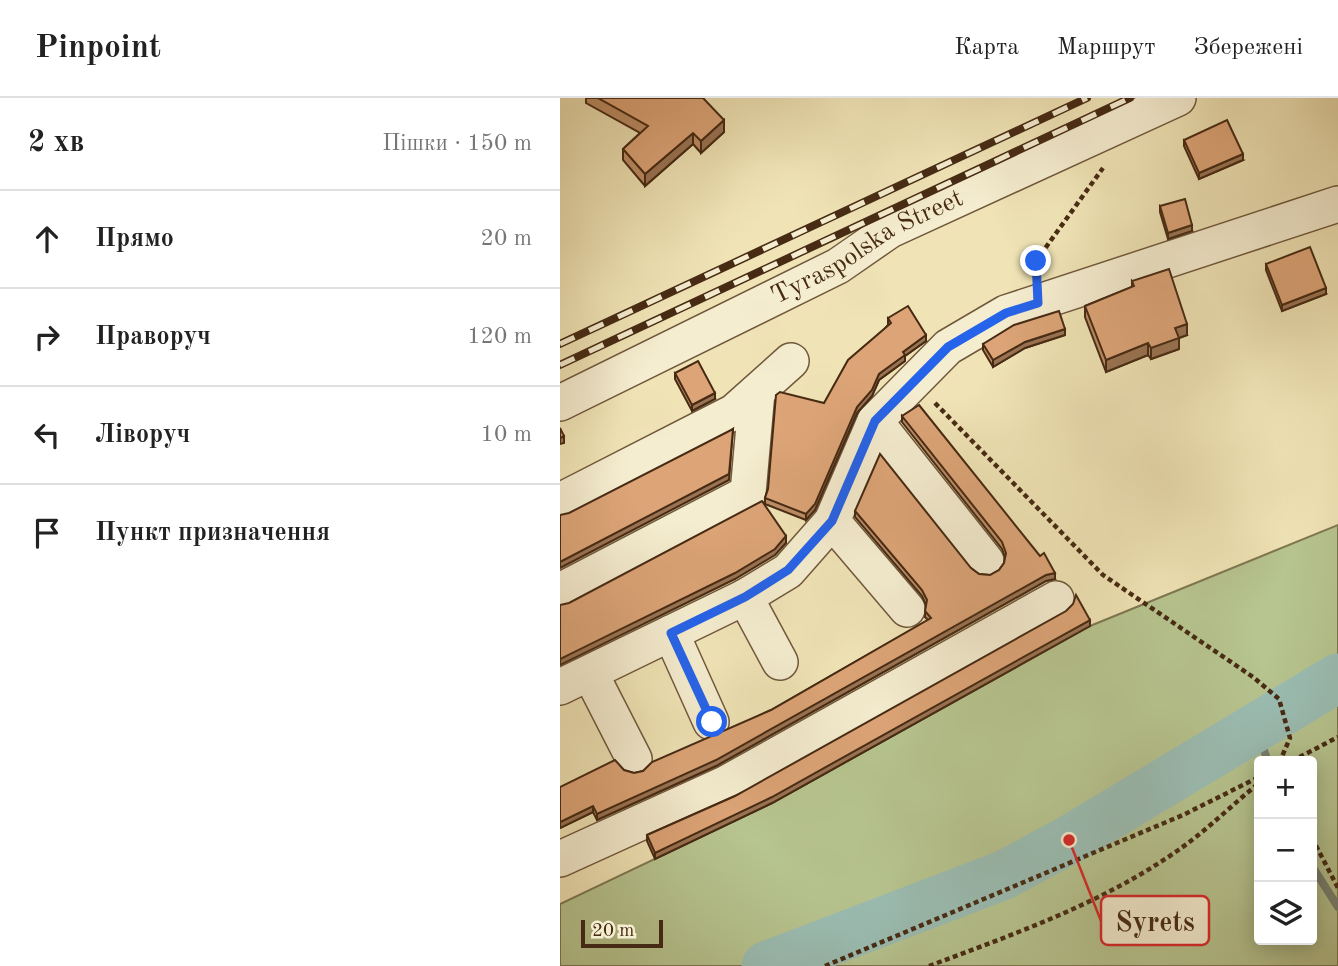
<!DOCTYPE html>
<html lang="uk">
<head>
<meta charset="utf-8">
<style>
  :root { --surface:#fff; --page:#f6f6f6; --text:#222; --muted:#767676; --line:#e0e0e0 }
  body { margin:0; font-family:"Old Standard TT",serif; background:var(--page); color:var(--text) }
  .controls { position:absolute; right:21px; bottom:21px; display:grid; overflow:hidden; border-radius:7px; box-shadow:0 4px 18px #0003 }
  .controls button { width:63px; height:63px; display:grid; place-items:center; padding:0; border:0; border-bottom:2px solid var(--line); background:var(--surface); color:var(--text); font:35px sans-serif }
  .scale { position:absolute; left:21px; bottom:18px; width:82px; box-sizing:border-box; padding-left:7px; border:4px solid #462a13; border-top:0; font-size:19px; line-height:24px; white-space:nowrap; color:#462a13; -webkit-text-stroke:5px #f5edd0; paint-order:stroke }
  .stop { position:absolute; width:21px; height:21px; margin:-16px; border:5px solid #2563eb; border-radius:50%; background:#fff }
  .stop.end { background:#2563eb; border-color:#fff; box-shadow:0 2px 7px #0008 }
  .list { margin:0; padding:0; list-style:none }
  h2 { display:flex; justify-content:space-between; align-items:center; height:91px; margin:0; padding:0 28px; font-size:30px }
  h2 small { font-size:23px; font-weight:400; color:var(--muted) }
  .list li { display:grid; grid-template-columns:46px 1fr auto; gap:21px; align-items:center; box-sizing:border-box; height:98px; padding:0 28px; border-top:2px solid var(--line) }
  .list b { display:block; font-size:26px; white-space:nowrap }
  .list em { font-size:23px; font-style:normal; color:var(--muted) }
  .icon { flex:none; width:38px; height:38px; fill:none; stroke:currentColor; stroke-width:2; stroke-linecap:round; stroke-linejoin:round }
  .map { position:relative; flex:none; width:778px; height:868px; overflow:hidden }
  header { display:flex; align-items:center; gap:42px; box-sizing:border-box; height:98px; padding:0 35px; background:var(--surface); border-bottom:2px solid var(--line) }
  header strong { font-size:33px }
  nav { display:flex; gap:38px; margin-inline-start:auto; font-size:24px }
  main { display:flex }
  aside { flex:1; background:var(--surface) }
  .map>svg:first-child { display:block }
  .green { fill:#b7c590; stroke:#7e7852; stroke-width:2; fill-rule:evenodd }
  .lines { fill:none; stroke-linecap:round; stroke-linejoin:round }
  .stream { stroke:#798374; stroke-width:8 }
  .river { stroke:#9bbeb4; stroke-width:49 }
  .minor-casing { stroke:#70583c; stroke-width:38 }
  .path { stroke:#462a13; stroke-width:4.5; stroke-dasharray:5 3.5; stroke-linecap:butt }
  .minor { stroke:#f5edd0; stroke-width:35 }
  .rail-casing { stroke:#462a13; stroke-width:8 }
  .rail { stroke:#f5edd0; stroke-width:5; stroke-dasharray:16; stroke-linecap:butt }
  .wall { fill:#bd8d66; stroke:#462a13; stroke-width:2 }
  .shaded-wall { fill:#9a7353; stroke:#462a13; stroke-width:2 }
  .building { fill:#dca477; stroke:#462a13; stroke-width:2 }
  .route { stroke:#2563eb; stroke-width:9 }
  .labels { text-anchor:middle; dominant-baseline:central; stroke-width:5; stroke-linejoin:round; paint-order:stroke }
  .street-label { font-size:26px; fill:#462a13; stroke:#f5edd0 }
  .leader { fill:none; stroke:#d62828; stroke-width:2.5 }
  .callout-dot { fill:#d62828; stroke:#f5edd0; stroke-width:2.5 }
  .callout { fill:#f5edd0; stroke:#d62828; stroke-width:2.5 }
  .callout-label { font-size:28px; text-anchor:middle; font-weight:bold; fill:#462a13 }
</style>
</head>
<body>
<header>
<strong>Pinpoint</strong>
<nav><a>Карта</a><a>Маршрут</a><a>Збережені</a></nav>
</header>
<main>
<aside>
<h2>2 хв<small>Пішки · 150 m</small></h2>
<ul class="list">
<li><svg class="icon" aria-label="ahead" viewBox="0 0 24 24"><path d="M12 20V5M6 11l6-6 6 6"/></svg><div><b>Прямо</b></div><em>20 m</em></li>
<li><svg class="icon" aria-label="right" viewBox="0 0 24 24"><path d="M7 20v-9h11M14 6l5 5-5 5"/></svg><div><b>Праворуч</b></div><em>120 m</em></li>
<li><svg class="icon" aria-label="left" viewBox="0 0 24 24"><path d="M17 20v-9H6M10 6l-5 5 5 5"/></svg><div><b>Ліворуч</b></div><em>10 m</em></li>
<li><svg class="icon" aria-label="arrive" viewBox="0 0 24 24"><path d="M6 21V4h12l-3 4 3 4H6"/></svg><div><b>Пункт призначення</b></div></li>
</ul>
</aside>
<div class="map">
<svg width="778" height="868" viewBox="0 0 778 868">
  <rect width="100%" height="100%" fill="#f0e4b6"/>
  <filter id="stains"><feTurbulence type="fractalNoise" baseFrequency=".00286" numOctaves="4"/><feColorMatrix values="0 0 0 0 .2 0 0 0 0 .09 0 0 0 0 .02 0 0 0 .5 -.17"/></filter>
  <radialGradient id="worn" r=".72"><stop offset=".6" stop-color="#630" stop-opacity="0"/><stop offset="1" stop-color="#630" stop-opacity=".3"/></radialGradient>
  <path class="green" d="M778 427V868H0V806L212 705 530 528ZM699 663H752V842H699Z"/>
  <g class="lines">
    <g class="stream">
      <polyline points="696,629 706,658"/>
      <polyline points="752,768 778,809"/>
    </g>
    <polyline class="river" points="206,868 444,777 509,742 778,580"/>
    <defs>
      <g id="minor">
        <path id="s1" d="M0 305 278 168 330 132 618 0"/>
        <polyline points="315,323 426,463"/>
        <polyline points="0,403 174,314 231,263"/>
        <polyline points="272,423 347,511"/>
        <polyline points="0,493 188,395 197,294"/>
        <polyline points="185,499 220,564"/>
        <polyline points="111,535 151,624"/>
        <polyline points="30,575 74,661"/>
        <polyline points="0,589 185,499 228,473 272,423 315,323 388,249 446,215 778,106"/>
        <polyline points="0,761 165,686 496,501"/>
      </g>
    </defs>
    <use href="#minor" class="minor-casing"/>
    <g class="path">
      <polyline points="476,172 476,163 543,70"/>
      <polyline points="375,305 543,477 693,579 719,601 730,640 720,663"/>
      <polyline points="732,663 778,639"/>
      <polyline points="752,740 778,790"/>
      <polyline points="265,868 623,717 699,679"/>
      <path d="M369 868C454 836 541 806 617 753 646 733 672 707 699 685"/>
    </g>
    <use href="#minor" class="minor"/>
    <defs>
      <g id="rail">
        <polyline points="0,246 527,0"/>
        <polyline points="0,267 570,0"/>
      </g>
    </defs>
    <use href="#rail" class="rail-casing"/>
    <use href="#rail" class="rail"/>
  </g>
  <g class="wall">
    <polygon points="26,0 143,0 164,34 141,55 133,46 85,88 63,62 63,51 80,35 26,5"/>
    <polygon points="624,42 683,62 639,81 624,48"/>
    <polygon points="600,108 632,133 608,141 600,114"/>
    <polygon points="706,166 766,196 722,213 706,172"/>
    <polygon points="572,183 627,237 619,240 619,251 591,261 588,257 546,274 525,219 525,208 572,189"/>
    <polygon points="328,220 366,243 345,258 345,263 319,282 312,298 297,315 255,412 246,422 205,406 205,400 208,391 264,305 328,227"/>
    <polygon points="505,237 465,250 433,269 423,252 423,246"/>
    <polygon points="115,275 155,301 132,313 115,281"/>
    <polygon points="342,318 495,481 486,483 156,668 37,722 33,714 0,730 64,672 74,675 83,673 211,612 368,522 365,519 366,507 362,498 295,419 295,413 411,470 419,476 430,477 439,472 444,465 445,459 442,451 342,324"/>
    <polygon points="530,528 212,705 95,761 87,743 87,737 175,698"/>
  </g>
  <g class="shaded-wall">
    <polygon points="164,22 164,34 141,55 141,43"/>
    <polygon points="133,35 133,46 85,88 85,76"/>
    <polygon points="683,56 683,62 639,81 639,75"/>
    <polygon points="632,127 632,133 608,141 608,135"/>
    <polygon points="766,190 766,196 722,213 722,207"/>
    <polygon points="627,226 627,237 619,240 619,251 591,261 591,250 615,230"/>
    <polygon points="505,231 505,237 465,250 433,269 433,262 465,244"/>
    <polygon points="366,237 366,243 345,258 345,263 319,282 312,298 297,315 255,412 246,422 246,416 297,309 319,276 343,254"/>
    <polygon points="588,245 588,257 546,274 546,262"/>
    <polygon points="155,295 155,301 132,313 132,307"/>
    <polygon points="173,331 169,382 0,470 0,464"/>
    <polygon points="4,338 4,345 0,346 0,340"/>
    <polygon points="226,438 226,445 215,457 175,481 0,567 0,561"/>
    <polygon points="495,475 495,481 486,483 156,668 37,722 37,716 486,477"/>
    <polygon points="530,522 530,528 212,705 95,761 95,755"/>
    <polygon points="33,708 33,714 0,730 0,724"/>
  </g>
  <g class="building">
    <polygon points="38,0 143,0 164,22 141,43 133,35 85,76 63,51 88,28"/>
    <polygon points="667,22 683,56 639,75 624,42"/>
    <polygon points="625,101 632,127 608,135 600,108"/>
    <polygon points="750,149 766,190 722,207 706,166"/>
    <polygon points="609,171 627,226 615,230 619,240 591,250 588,245 546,262 525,208 574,188 572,183"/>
    <polygon points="348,208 366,237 343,254 345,257 319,276 312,292 297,309 255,406 246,416 205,400 208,391 216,297 220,294 264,305 288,262 331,225 328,220"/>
    <polygon points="499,213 505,231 465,244 433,262 423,246 454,227"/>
    <polygon points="138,263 155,295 132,307 115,275"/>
    <polygon points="359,307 480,458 484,455 495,475 486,477 156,662 37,716 33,708 0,724 0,689 55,662 64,672 74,675 83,673 92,664 211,612 371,520 365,513 367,502 362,492 295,413 320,356 411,470 419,476 430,477 439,472 444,465 446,455 442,444 342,318"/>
    <polygon points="0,330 4,338 0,340"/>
    <polygon points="173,331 169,376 0,464 0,417 9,415"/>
    <polygon points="202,403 226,438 215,451 175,475 0,561 0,507 9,505"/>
    <polygon points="516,497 530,522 212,699 95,755 87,737 175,698 506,513 513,506"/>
  </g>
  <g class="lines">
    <polyline class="route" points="152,624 111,535 185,499 228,472 272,423 315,323 388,249 446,215 478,205 476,163"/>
  </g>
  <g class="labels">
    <g class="street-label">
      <text stroke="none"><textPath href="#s1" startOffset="345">Tyraspolska Street</textPath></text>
    </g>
  </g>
  <path class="leader" d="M509 742L541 823"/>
  <circle class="callout-dot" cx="509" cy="742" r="7"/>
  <rect class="callout" x="541" y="798" width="108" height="49" rx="7"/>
  <g class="callout-label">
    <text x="595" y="833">Syrets</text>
  </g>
  <rect width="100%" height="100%" filter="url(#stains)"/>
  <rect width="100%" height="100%" fill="url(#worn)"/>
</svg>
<div class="controls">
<button>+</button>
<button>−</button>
<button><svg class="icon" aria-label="layers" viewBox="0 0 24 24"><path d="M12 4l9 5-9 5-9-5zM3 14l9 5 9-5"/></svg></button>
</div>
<div class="scale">20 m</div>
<div class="stop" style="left:152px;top:624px"></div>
<div class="stop end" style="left:476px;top:163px"></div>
</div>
</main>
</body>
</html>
